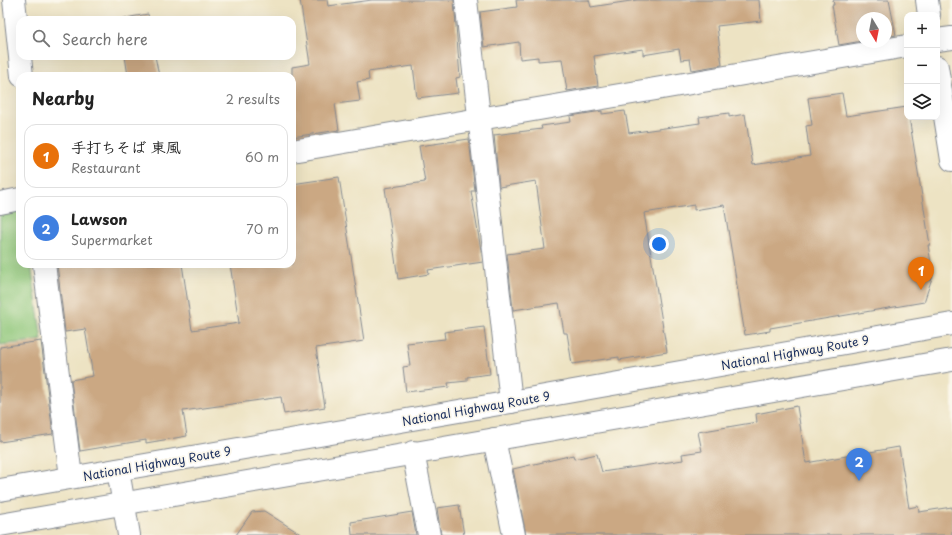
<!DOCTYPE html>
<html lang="en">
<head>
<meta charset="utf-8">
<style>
  :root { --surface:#fff; --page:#f2f2f2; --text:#222; --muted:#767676; --line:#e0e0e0; --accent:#c8321e }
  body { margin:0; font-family:"Playpen Sans","Klee One",sans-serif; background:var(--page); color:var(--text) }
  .controls { position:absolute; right:12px; top:12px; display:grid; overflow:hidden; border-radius:8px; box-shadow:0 4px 16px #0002 }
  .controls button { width:36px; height:36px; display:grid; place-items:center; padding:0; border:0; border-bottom:1px solid var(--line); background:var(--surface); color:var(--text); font:20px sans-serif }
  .compass { position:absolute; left:856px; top:12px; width:36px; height:36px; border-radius:50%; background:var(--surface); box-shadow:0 4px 16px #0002; rotate:170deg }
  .you { position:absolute; left:659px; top:244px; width:14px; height:14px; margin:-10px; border:3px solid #fff; border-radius:50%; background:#1a73e8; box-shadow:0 0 0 6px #1a73e833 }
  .badge { display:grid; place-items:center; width:26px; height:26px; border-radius:50%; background:var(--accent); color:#fff; font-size:13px; font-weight:700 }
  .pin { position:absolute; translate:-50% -33px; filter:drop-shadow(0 1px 2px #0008) }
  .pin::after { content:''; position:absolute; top:21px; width:14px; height:12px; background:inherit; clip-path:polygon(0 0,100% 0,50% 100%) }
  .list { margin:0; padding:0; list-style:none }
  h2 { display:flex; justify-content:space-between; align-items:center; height:52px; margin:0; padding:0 16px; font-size:17px }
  h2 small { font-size:13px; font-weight:400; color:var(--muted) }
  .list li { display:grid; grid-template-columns:26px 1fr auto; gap:12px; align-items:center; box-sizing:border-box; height:64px; margin:0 8px 8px; padding:0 8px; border:1px solid var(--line); border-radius:12px }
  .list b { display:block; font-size:15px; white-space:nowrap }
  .list p { margin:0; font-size:13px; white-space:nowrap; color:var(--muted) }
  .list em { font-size:13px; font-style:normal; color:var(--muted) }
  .icon { flex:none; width:22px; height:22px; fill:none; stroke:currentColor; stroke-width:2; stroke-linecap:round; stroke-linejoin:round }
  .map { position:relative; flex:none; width:952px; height:535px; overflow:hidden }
  .search { position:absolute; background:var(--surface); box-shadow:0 4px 16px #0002; left:16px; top:16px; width:280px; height:44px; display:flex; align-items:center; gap:10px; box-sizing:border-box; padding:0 14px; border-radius:12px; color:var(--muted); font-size:15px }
  .panel { position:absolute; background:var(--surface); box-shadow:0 4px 16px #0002; left:16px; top:72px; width:280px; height:196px; border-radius:12px }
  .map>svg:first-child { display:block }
  .green { fill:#90c77a; stroke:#567b6c }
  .building { fill:#cba883 }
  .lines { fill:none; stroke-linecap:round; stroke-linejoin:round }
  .street-casing { stroke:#848990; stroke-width:24 }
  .secondary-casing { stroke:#848990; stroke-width:24 }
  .highway-casing { stroke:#848990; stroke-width:24 }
  .street { stroke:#fff; stroke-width:22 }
  .secondary { stroke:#fff; stroke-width:22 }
  .highway { stroke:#fff; stroke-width:22 }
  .labels { text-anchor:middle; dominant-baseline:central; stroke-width:3.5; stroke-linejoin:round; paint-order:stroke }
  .street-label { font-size:12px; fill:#1b2f5e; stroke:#fbf7ec }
</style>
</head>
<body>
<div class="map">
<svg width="952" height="535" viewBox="0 0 952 535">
  <rect width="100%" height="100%" fill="#fbf7ec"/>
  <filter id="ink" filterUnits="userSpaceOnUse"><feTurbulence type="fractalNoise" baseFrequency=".025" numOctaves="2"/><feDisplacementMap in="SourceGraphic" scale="8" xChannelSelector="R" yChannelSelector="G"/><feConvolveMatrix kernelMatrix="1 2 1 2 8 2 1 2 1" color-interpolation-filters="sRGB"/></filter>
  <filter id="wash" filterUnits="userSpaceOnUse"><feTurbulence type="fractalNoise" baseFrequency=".012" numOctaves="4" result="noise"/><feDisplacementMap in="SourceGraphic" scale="16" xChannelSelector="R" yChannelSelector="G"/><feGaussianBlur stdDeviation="0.9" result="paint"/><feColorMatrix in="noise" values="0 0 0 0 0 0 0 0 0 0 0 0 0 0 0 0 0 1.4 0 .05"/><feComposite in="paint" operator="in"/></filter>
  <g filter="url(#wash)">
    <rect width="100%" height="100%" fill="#ede3c3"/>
    <polygon class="green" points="20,210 20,264 31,264 42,340 0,345 0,213"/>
    <g id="blocks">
      <g class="building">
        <polygon points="300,0 327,0 328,6 372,0 454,0 460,77 456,78 458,93 417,98 413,66 368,72 369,80 357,82 360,101 335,104 339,130 292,137 292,67 310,64"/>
        <polygon points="516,0 589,0 591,7 637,0 759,0 761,21 717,26 722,65 692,70 690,59 681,60 679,49 643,55 643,49 594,56 598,86 567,91 562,59 538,61 538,57 520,59 519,42 484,47 480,12 517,7"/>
        <polygon points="833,0 889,0 896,35 886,37 886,18 862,18 862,41 839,45 832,5 834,5"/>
        <polygon points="148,14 149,20 120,20 119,19"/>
        <polygon points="125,56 155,56 159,76 128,76"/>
        <polygon points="842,93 846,116 907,107 907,117 909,117 930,245 928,245 933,275 924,302 770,328 770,331 745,335 724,205 694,210 694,205 644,213 667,352 619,360 619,357 572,364 567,333 564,333 559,303 513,310 507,254 545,249 536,181 499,187 494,135 542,129 541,126 571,122 570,116 602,111 602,114 625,111 629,133 700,123 699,117 729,113 729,117 745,114 753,165 810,156 806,126 812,125 808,98"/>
        <polygon points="469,139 475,191 471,191 483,262 428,270 429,274 398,279 385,188 425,182 419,146"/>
        <polygon points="339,177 364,341 316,348 325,407 284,414 281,397 183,411 187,436 146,443 146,440 80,451 71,380 93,376 85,329 65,332 57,264 182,264 192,330 239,323 230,264 292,264 292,184"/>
        <polygon points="484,327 490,374 467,377 467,381 448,383 449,387 406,392 403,367 410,366 407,343 445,339 444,332"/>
        <polygon points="41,341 53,434 0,442 0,347"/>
        <polygon points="797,406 806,463 899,447 909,508 918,506 919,512 952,507 952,535 526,535 513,469 573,455 574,459 597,454 602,472 683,460 682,454 702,451 698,432 757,422 756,414"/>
        <polygon points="459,505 464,535 441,535 437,508"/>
        <polygon points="264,511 302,535 236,535 252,512"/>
        <polygon points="412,512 416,535 352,535 351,522"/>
      </g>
    </g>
  </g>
  <g filter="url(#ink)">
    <use href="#blocks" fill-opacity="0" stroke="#848990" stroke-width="1"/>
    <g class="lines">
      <defs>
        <g id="street">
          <polyline points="14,0 22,76"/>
          <polyline points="466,0 511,402"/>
          <polyline points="937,40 952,38"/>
          <polyline points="292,151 907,46"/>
          <polyline points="0,203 20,199"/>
          <polyline points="44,264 71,477"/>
          <polyline points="494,439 514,535"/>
          <polyline points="413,452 429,535"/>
        </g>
        <polyline id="secondary" points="118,470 129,535"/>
        <g id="highway">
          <polyline points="927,0 929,15"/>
          <polyline points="937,67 952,160"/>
          <polyline points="0,490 511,402 952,324"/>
          <polyline points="0,525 952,360"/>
        </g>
      </defs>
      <use href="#street" class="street-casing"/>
      <use href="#secondary" class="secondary-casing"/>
      <use href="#highway" class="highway-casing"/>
      <use href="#street" class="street"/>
      <use href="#secondary" class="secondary"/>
      <use href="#highway" class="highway"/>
    </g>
  </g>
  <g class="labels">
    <g class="street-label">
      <text transform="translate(795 352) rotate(-10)">National Highway Route 9</text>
      <text transform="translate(476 408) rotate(-10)">National Highway Route 9</text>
      <text transform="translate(157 463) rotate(-10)">National Highway Route 9</text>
    </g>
  </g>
</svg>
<div class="controls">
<button>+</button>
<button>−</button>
<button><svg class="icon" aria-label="layers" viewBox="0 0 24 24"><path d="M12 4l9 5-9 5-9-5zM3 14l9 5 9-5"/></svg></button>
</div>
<svg class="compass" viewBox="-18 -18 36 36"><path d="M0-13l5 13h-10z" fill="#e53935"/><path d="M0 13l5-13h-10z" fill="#767676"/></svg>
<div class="you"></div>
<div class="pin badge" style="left:921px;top:290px;background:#e8710a">1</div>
<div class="pin badge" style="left:859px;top:481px;background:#3f7fe0">2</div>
<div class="search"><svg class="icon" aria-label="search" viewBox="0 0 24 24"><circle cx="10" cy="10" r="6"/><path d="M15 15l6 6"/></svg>Search here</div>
<section class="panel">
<h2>Nearby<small>2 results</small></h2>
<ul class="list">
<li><span class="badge" style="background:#e8710a">1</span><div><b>手打ちそば 東風</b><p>Restaurant</p></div><em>60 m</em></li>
<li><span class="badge" style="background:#3f7fe0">2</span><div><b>Lawson</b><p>Supermarket</p></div><em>70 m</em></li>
</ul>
</section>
</div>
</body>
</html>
